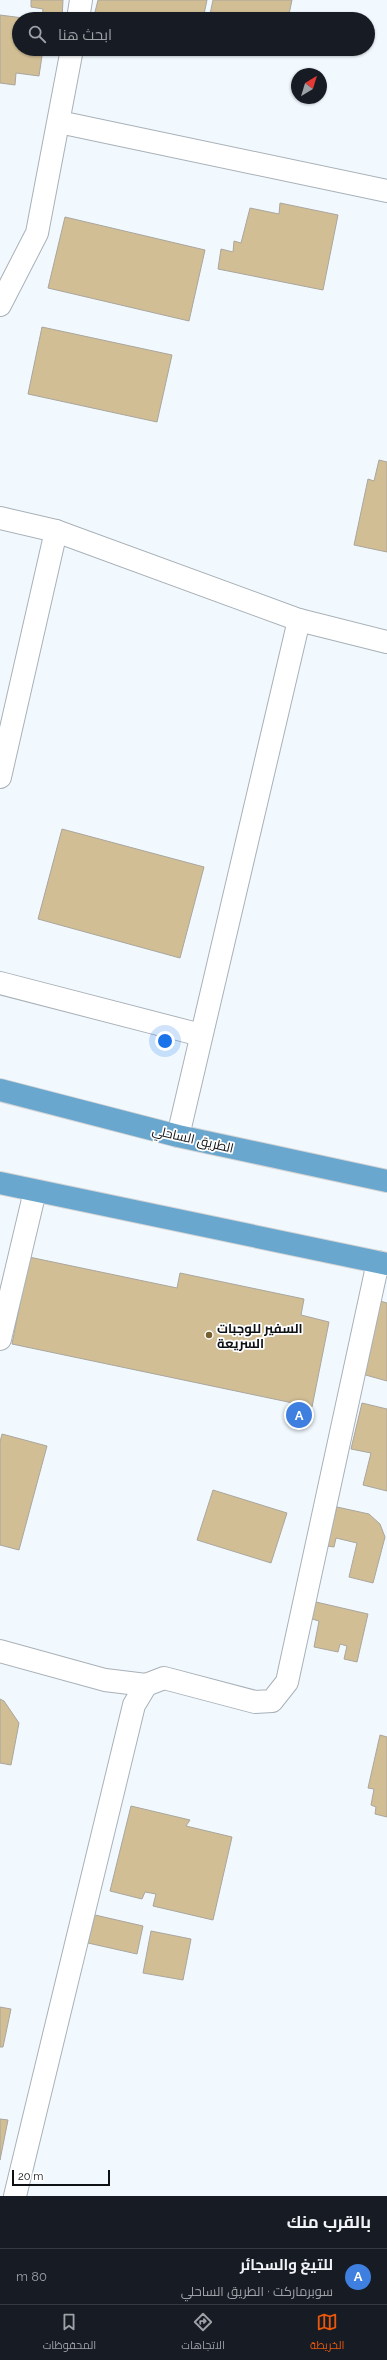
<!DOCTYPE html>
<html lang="ar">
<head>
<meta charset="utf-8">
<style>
  :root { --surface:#171b24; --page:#242831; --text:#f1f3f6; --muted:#9ea1a6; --line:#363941; --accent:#ea580c }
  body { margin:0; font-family:Raleway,Cairo,sans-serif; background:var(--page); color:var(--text); direction:rtl }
  .compass { position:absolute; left:291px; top:68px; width:36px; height:36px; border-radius:50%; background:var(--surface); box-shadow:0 1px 3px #0004; rotate:38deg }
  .scale { position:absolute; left:12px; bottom:10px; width:98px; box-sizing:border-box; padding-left:4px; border:2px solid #0e1114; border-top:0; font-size:11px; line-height:14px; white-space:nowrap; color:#0e1114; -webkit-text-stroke:3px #fff; paint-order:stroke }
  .you { position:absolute; left:165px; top:1041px; width:14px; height:14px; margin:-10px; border:3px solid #fff; border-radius:50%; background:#1a73e8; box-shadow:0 0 0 6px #1a73e833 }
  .badge { display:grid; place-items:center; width:26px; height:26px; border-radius:50%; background:var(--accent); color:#fff; font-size:13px; font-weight:700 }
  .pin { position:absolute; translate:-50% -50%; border:2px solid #fff; box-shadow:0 1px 4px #0006 }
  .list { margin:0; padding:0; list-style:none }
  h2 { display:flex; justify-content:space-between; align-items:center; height:52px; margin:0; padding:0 16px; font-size:17px }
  h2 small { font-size:13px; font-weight:400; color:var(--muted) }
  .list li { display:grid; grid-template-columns:26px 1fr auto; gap:12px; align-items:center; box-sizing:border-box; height:56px; padding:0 16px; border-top:1px solid var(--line) }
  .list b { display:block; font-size:15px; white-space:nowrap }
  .list p { margin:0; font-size:13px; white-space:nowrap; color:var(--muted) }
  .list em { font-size:13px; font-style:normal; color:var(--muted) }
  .icon { flex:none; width:22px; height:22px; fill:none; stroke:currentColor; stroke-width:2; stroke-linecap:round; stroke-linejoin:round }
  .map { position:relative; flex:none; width:387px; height:2196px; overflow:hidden; direction:ltr }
  .search { position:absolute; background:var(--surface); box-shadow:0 1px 3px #0004; left:12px; right:12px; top:12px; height:44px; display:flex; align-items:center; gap:10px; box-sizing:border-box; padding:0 14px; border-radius:22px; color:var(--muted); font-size:15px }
  .sheet { height:108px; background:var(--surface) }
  nav { display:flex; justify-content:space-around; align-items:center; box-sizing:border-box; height:56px; border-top:1px solid var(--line); background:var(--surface); font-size:11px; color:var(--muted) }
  nav a { display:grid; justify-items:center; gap:2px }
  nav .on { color:var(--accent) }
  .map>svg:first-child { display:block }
  .building { fill:#d1be95; stroke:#aaa69d }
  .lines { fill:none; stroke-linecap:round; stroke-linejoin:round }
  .minor-casing { stroke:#a9b1b8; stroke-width:24 }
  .trunk-casing { stroke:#d4d4d5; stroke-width:24 }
  .minor { stroke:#fff; stroke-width:22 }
  .trunk { stroke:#6aa7ce; stroke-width:22 }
  .poi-dot { fill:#755f2f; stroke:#fff; stroke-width:1.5 }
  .labels { text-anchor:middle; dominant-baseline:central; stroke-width:3.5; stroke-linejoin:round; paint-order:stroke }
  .street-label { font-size:13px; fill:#0e1114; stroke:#fff }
  .poi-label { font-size:13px; font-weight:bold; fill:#0e1114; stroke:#fff; text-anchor:start }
</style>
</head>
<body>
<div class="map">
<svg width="387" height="2196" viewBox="0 0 387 2196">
  <rect width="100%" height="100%" fill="#f1f9fe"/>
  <g class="building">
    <polygon points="31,0 63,0 62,19 42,19 43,9 31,7"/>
    <polygon points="98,0 207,0 203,19 109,19 94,16"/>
    <polygon points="213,0 292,0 288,19 209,19"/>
    <polygon points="0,15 31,19 19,19 19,49 43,49 39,76 16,73 15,85 0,83"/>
    <polygon points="280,203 338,215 323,290 218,269 221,249 233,252 234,241 241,243 250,208 279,214"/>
    <polygon points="65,217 205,250 189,321 48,288"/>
    <polygon points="42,327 172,355 157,422 28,394"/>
    <polygon points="379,460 387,462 387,552 354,545 368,479 374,481"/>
    <polygon points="62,829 204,867 180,958 38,919"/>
    <polygon points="29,1257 177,1288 180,1273 304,1299 301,1315 329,1322 312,1407 12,1344"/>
    <polygon points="380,1301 387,1303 387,1381 362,1374"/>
    <polygon points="362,1403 387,1409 387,1491 363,1485 371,1453 351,1449"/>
    <polygon points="2,1434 47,1446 19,1550 0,1545 0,1442"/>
    <polygon points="213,1490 287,1513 271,1563 197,1540"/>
    <polygon points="337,1507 369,1514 380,1524 385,1537 373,1583 349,1577 357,1543 336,1538 334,1547 327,1546"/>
    <polygon points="316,1602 368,1614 357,1662 344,1659 347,1646 340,1644 338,1652 314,1647 319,1621 312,1619"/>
    <polygon points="0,1699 4,1701 19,1723 11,1765 0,1763"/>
    <polygon points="380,1735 387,1737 387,1817 375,1814 376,1807 371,1805 374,1789 368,1788"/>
    <polygon points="131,1806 190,1820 186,1826 232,1837 213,1920 153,1906 156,1894 145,1892 142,1899 110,1891"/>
    <polygon points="95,1915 143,1926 137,1954 88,1943"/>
    <polygon points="151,1931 191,1939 183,1980 143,1973"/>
    <polygon points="0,2007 11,2009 3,2047 0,2047"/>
    <polygon points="0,2119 8,2120 0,2160"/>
  </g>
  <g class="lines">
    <defs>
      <g id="minor">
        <polyline points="78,19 81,0"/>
        <polyline points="59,122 387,191"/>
        <polyline points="0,305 37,233 72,49"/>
        <polyline points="0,518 56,531 299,620 387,642"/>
        <polyline points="0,777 56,531"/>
        <polyline points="0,983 201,1035"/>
        <polyline points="178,1136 299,620"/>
        <polyline points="0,1339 35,1191"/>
        <polyline points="0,1651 105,1680 146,1685"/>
        <polyline points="15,2196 134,1705 146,1685 164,1678 255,1702 272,1701 287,1682 378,1262"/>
      </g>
      <g id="trunk">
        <polyline points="0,1090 178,1136 387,1181"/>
        <polyline points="0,1183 387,1264"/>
      </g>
    </defs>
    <use href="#minor" class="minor-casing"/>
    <use href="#trunk" class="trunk-casing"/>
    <use href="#minor" class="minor"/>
    <use href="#trunk" class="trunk"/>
  </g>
  <circle class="poi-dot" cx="209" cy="1335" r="4"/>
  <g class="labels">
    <g class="street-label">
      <text transform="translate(193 1139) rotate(13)">الطريق الساحلي</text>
    </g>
    <g class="poi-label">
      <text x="217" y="1328">السفير للوجبات<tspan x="217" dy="15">السريعة</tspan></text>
    </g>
  </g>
</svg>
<svg class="compass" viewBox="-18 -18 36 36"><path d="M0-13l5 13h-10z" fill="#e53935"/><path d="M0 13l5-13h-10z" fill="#9ea1a6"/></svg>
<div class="scale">20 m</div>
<div class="you"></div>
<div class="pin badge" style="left:299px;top:1415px;background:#3f7fe0">A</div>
<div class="search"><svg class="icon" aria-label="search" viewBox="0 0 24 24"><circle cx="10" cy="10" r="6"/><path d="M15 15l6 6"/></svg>ابحث هنا</div>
</div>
<section class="sheet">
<h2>بالقرب منك<small></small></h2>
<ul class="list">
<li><span class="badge" style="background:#3f7fe0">A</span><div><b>للتيغ والسجائر</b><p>سوبرماركت · الطريق الساحلي</p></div><em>80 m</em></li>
</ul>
</section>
<nav>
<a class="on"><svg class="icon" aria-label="map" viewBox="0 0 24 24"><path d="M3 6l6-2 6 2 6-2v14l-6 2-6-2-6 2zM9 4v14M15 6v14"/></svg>الخريطة</a>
<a><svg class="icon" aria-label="directions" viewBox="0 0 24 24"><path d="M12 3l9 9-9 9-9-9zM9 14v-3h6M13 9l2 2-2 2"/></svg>الاتجاهات</a>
<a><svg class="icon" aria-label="saved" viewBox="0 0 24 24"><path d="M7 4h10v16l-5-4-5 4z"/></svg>المحفوظات</a>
</nav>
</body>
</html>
